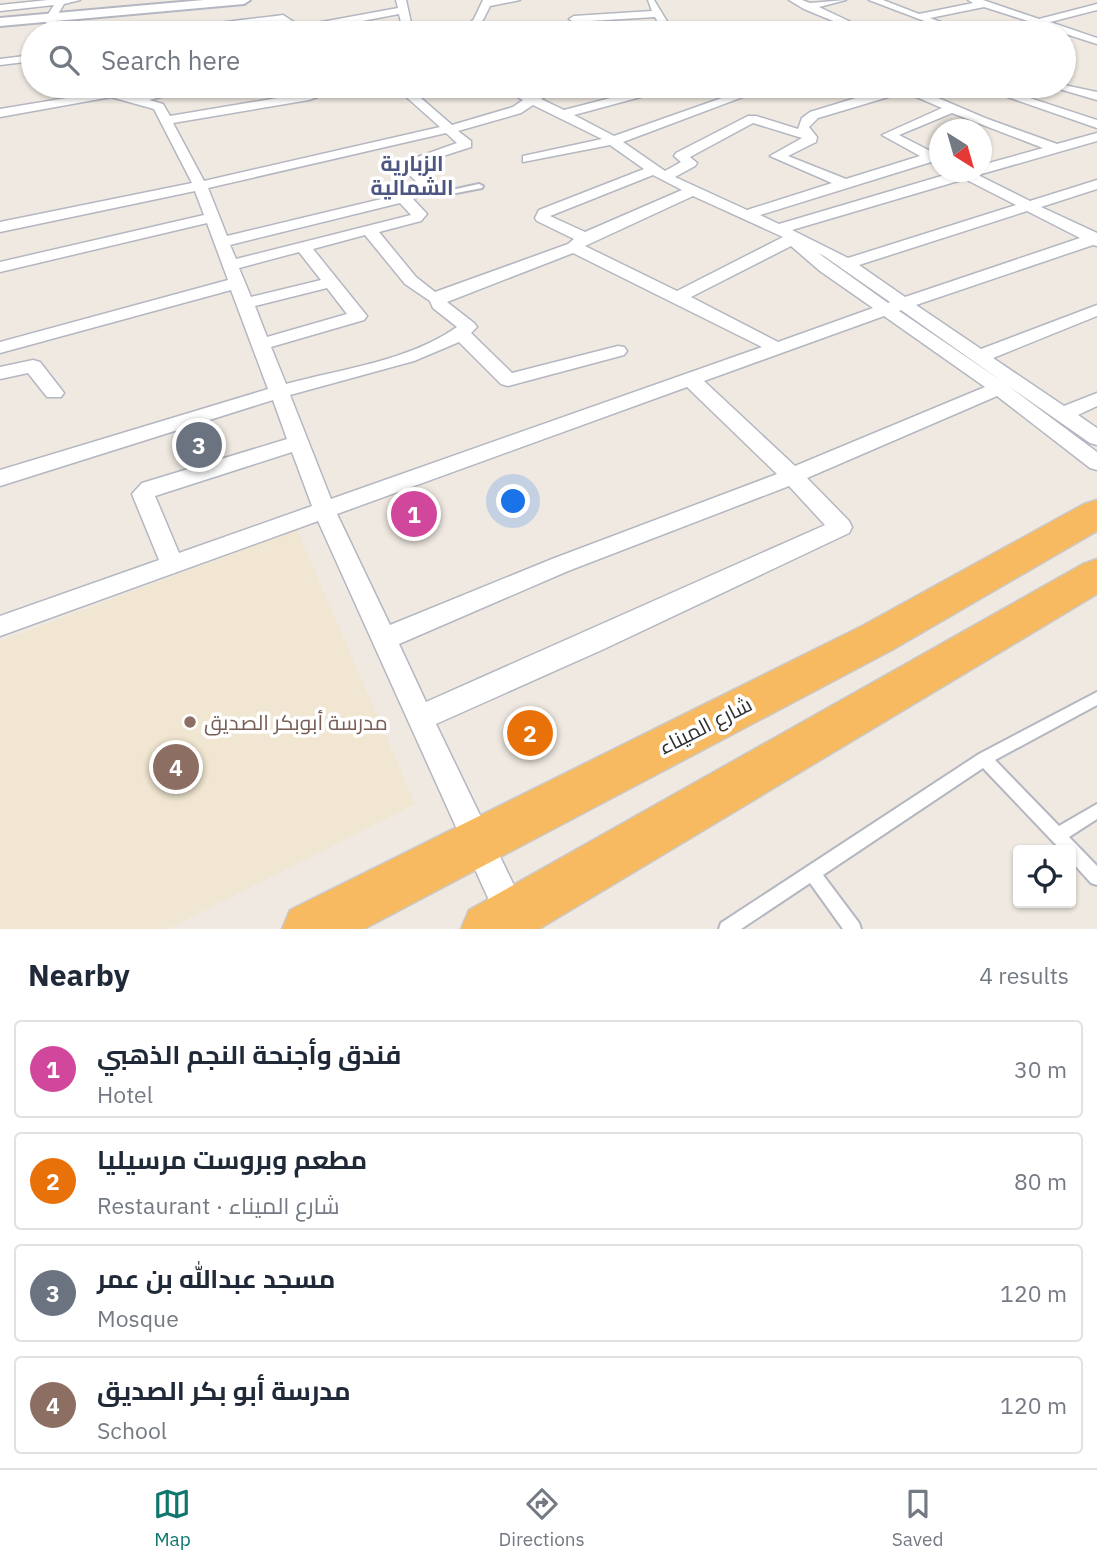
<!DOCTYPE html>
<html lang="en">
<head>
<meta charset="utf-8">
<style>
  :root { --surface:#fff; --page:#f2f2f3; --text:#1f2937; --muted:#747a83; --line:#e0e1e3; --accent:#0f766e }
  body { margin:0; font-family:"IBM Plex Sans",Cairo,sans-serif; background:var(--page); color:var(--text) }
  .controls { position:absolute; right:21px; bottom:21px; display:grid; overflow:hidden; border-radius:7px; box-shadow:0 2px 5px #0004 }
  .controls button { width:63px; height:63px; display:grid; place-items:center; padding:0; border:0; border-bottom:2px solid var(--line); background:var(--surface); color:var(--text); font:35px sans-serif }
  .compass { position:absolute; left:929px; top:119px; width:63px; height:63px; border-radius:50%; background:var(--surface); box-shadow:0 2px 5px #0004; rotate:143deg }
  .you { position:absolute; left:514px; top:502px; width:24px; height:24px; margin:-18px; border:5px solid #fff; border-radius:50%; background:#1a73e8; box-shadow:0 0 0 10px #1a73e833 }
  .badge { display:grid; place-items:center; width:46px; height:46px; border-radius:50%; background:var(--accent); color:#fff; font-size:23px; font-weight:700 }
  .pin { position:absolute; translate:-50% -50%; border:4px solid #fff; box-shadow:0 2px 7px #0006 }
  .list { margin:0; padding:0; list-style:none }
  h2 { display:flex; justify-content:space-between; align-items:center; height:91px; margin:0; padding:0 28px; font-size:30px }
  h2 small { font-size:23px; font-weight:400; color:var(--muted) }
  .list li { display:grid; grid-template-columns:46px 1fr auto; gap:21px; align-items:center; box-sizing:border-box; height:98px; margin:0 14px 14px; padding:0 14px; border:2px solid var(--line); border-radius:7px }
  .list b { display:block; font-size:26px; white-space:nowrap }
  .list p { margin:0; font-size:23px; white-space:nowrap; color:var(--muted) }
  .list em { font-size:23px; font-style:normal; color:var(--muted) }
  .icon { flex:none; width:38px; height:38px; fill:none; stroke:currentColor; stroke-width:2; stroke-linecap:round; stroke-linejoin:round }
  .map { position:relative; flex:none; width:1097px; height:929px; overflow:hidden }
  .search { position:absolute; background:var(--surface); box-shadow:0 2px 5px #0004; left:21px; right:21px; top:21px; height:77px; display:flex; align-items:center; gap:18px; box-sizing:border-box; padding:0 24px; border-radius:38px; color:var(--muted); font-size:26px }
  .sheet { height:539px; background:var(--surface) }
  nav { display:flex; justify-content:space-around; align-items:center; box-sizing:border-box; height:98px; border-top:2px solid var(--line); background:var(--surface); font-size:19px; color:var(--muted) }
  nav a { display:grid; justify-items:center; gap:4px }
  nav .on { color:var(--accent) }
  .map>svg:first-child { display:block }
  .education { fill:#f0e6d1 }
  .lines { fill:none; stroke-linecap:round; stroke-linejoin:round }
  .service-casing { stroke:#b4b7c1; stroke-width:4 }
  .minor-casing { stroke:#b4b7c1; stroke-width:3 }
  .tertiary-casing { stroke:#b4b7c1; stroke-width:4 }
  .trunk-casing { stroke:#c9c9c9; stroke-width:3 }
  .service { fill:#fff; fill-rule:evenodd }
  .minor { fill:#fff; fill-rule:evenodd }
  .tertiary { fill:#fff; fill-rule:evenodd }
  .trunk { fill:#f8ba60; fill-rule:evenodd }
  .education-dot { fill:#8d6e63; stroke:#fff; stroke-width:2.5 }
  .labels { text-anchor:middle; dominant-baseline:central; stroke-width:7; stroke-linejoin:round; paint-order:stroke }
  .far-district-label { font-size:21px; font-weight:bold; fill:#4d5680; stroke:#fff }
  .near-education-label { font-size:21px; fill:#785e54; stroke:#fff; text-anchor:start }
  .near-street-label { font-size:21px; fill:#2e2e2e; stroke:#fff }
</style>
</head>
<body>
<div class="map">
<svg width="1097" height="929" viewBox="0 0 1097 929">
  <rect width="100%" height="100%" fill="#efe9e1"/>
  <polygon class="education" points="297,530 415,804 168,929 0,929 0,641"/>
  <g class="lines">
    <defs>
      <g id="service">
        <polygon points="479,184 483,186 482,188 456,193 428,190 424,188 428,186 456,189"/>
        <polygon points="1097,692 1097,705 995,760 1059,826 1097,804 1097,819 1069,837 1097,866 1097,885 1091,883 1071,861 1071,850 1061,850 983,768 823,875 859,923 861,929 843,929 810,883 741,929 719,929 721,923 979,754"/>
      </g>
      <g id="minor">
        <polygon points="48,0 80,0 64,4 55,19 60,33 50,33 45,19 54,5 0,11 0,5"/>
        <path d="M396 0H406L412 27 421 33 403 31 399 14 299 33H289L291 29 281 21 204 33H175C184 25 264 18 283 15L300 26 398 8Z"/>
        <polygon points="483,0 520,0 490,6 483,20 471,33 461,33 474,19"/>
        <polygon points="648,0 654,0 674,33 664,33 655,17 574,22 569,19 574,16 652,11"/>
        <polygon points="789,0 802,0 810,3 846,0 819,7 874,33 861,33 853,30 805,33 810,30 843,25 804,9"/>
        <polygon points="869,0 883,0 919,14 973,3 968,0 983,0 1039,19 1097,4 1097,10 1050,22 1097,38 1097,44 1038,25 1005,33 989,33 1028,21 984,7 930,18 970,33 956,33"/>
        <polygon points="33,55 33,61 0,65 0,59"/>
        <polygon points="1064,85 1097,92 1097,100 1049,86"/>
        <path d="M79 86H97L136 97 176 86H201L199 88 149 100 163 104 170 116 307 93 320 88 318 86 334 87V91L309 100 173 123 204 181 440 127 394 86H407L452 125 513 107 523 100 496 86H511L531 95 551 86H567L541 99 564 110 657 86H676L674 88 574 115 614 136 756 86H772L623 142 665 171 681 162 674 156 676 153 748 116H756L798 129 802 118 810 112 895 86H910L985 118 1057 144 1097 133V141L978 175 1030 201 1097 180V189L1041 207 1097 233V246L1093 245 916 305 981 349 1097 305V316L993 358 1064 406 1097 393V406L1078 415 1097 428V445L1090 443 1007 385 1097 452V470L1090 468 997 396 807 478 849 521 852 527 849 533 604 649 436 724 535 929H502L318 521 0 636V616L159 560 132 494 142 483 287 439 273 400 0 486V470L268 389 231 290 0 353V342L228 280 207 223 0 272V262L204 215 195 191 0 232V222L192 183 154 109 111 97 0 117V109L97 93ZM905 92 942 108 882 135 920 156 846 179 788 156 816 142 817 137 809 127 818 118ZM533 105 602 139 523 156V162L610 145 644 169 539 210 535 218 537 221 574 239 568 244 435 292 416 277 379 232 421 221 427 214 413 199 433 191 435 184 415 165 471 147V141L458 131 521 113ZM952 113 1043 148 982 165V172H955L779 224 760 215 931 162 940 165V156L899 135ZM753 123 802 138 770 156 832 183 747 210 675 177 695 166 697 163 690 157ZM446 133 457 143 398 164 421 186 398 195 227 236 208 188ZM653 175 682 190 585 232 550 216ZM965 179 1016 205 848 258 792 230ZM693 196 783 237 677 291 585 246ZM400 203 411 215 236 259 230 245ZM1027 211 1080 238 905 297 859 265ZM365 235 405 284 430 301 433 308 457 327C409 361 341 369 286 384L271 347 364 320 367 316 313 249ZM791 246 820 271 873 308 778 342 691 297ZM299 252 321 280 251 297 239 268ZM573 253 762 347 331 499 290 395 414 361 459 342 501 384 508 386 624 355 627 351 624 347 618 346 512 373 471 333 477 327 474 323 447 302ZM818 253 824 256 890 302 888 303ZM327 288 347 314 267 337 255 306ZM901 310 1003 382 899 311ZM884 316 985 387 795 466 704 381ZM687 387 777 474 552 559 390 625 337 514ZM292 452 312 506 179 553 155 496ZM789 486 825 525 426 702 399 644 568 571Z"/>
        <polygon points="976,86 993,86 1097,120 1097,128"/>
        <polygon points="33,360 40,362 61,389 64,393 61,397 47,397 28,373 0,379 0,367"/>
      </g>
      <polygon id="tertiary" points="204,0 250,0 244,4 0,26 0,18"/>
      <g id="trunk">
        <polygon points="1097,500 1097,531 892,650 364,929 282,929 290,910 862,626 1084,504"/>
        <polygon points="1097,559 1097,594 539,929 461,929 469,910 1083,564"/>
      </g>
    </defs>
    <use href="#service" class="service-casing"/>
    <use href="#minor" class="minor-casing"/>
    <use href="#tertiary" class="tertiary-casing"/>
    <use href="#trunk" class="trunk-casing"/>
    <use href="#service" class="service"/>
    <use href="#minor" class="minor"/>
    <use href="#tertiary" class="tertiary"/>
    <use href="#trunk" class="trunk"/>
  </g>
  <circle class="education-dot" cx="190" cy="722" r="7"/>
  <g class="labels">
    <g class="far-district-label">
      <text x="412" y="163">الزبارية<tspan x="412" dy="24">الشمالية</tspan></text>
    </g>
    <g class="near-education-label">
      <text x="204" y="722">مدرسة أبوبكر الصديق</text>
    </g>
    <g class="near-street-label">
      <text transform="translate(705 725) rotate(-27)">شارع الميناء</text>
    </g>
  </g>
</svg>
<div class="controls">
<button><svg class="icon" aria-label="locate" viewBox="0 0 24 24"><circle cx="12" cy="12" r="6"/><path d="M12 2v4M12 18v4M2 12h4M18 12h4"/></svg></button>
</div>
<svg class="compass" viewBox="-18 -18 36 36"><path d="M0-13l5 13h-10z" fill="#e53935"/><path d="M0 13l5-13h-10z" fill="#747a83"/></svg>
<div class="you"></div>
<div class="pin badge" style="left:414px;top:514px;background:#d1479c">1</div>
<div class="pin badge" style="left:530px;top:733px;background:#e8710a">2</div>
<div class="pin badge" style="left:199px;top:445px;background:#6b7280">3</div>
<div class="pin badge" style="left:176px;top:767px;background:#8d6e63">4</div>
<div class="search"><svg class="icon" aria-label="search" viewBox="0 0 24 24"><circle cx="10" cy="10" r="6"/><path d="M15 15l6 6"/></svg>Search here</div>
</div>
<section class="sheet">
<h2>Nearby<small>4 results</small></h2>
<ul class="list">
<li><span class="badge" style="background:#d1479c">1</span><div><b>فندق وأجنحة النجم الذهبي</b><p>Hotel</p></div><em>30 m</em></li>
<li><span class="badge" style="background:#e8710a">2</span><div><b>مطعم وبروست مرسيليا</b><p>Restaurant · شارع الميناء</p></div><em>80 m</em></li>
<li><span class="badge" style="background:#6b7280">3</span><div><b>مسجد عبدالله بن عمر</b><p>Mosque</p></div><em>120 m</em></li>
<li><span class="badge" style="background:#8d6e63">4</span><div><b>مدرسة أبو بكر الصديق</b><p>School</p></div><em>120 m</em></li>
</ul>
</section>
<nav>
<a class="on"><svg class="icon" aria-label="map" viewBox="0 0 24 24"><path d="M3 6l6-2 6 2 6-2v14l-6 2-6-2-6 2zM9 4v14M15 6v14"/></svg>Map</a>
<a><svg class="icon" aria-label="directions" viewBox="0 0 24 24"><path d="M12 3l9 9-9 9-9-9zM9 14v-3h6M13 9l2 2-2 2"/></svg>Directions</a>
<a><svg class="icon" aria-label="saved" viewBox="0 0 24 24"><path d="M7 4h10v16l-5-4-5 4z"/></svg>Saved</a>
</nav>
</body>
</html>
